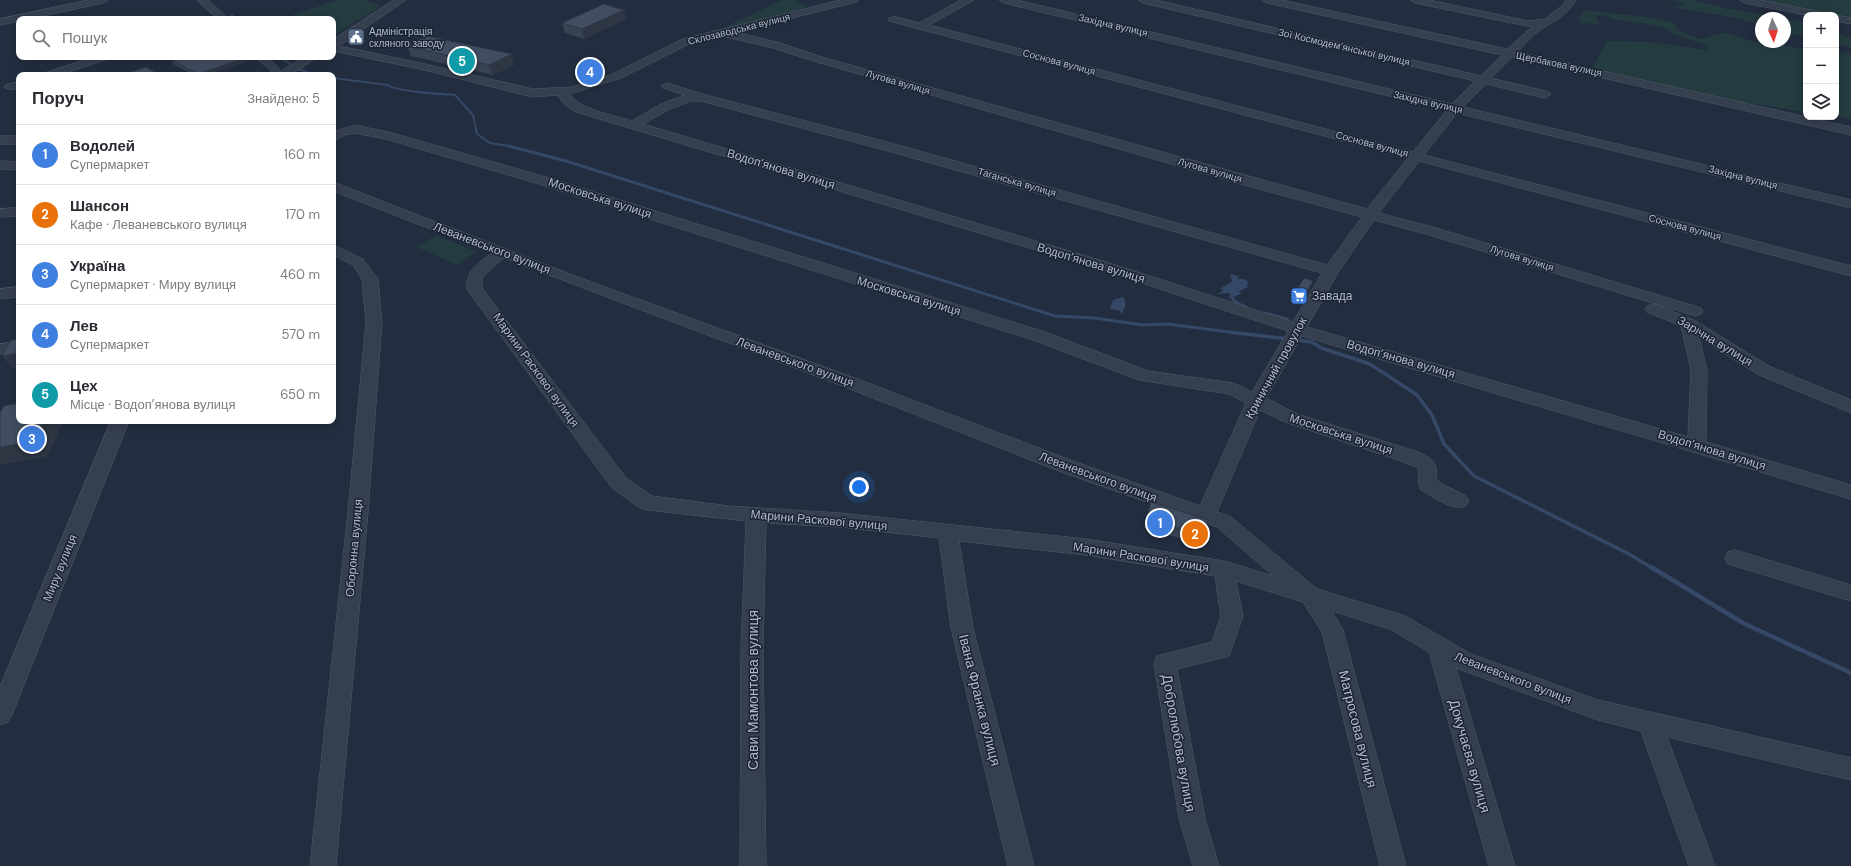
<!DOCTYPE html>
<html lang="uk">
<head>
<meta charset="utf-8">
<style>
  :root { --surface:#fff; --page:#f7f7f7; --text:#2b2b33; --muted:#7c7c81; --line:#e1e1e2; --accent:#d93025 }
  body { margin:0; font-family:"DM Sans",sans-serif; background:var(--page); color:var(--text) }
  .controls { position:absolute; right:12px; top:12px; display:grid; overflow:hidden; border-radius:8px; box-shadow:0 2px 10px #0003 }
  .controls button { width:36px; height:36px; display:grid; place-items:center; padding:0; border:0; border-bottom:1px solid var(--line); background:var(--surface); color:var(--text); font:20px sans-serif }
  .compass { position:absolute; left:1755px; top:12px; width:36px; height:36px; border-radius:50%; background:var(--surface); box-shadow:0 2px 10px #0003; rotate:176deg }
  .you { position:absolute; left:859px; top:487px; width:14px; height:14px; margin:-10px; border:3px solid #fff; border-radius:50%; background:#1a73e8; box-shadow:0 0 0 6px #1a73e833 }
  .badge { display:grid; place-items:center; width:26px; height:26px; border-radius:50%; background:var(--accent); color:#fff; font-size:13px; font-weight:700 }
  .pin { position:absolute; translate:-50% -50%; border:2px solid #fff; box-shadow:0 1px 4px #0006 }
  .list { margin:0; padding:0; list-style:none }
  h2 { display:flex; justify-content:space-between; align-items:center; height:52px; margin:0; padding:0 16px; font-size:17px }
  h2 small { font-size:13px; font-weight:400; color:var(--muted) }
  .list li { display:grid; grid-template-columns:26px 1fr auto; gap:12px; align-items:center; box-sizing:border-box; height:60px; padding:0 16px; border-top:1px solid var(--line) }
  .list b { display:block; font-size:15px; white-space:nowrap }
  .list p { margin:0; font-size:13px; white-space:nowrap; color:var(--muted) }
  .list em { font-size:13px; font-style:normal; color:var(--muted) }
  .icon { flex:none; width:22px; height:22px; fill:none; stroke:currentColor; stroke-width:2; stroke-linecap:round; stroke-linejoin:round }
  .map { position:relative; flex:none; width:1851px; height:866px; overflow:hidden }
  .search { position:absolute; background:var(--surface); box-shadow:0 2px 10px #0003; left:16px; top:16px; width:320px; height:44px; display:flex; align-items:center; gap:10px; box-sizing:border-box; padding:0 14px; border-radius:8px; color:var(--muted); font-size:15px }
  .panel { position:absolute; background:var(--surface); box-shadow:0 2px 10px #0003; left:16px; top:72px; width:320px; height:352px; border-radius:8px }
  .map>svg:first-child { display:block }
  .green { fill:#243b40 }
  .water { fill:#354867 }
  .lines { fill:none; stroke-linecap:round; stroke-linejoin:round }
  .stream-far3 { stroke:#354867; stroke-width:2 }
  .stream-far2 { stroke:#354867; stroke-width:3 }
  .stream-far1 { stroke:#354867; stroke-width:3.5 }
  .stream { stroke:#354867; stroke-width:4.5 }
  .minor-casing { stroke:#515a69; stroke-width:1 }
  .minor { fill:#363f4e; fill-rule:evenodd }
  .wall { fill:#384253 }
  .shaded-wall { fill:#2e3644 }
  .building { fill:#414d61; stroke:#2e3644 }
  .labels { text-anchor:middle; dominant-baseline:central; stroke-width:3; stroke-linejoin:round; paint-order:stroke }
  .far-street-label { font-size:10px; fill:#b2baca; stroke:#1b2433 }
  .far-poi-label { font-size:10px; fill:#b2baca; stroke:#1b2433; text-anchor:start }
  .street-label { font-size:12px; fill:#b2baca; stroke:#1b2433 }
  .poi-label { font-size:12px; fill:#b2baca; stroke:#1b2433; text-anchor:start }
  .near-street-label { font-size:14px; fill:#b2baca; stroke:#1b2433 }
</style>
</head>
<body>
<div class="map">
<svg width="1851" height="866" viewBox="0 0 1851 866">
  <rect width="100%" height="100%" fill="#222d3f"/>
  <g class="green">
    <polygon points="338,0 366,0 381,6 333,36 333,19 280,19"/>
    <polygon points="782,0 795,0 808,7 715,32"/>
    <path d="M1667 0H1693L1724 8 1783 18H1761V25C1730 14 1697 13 1665 5L1681 6 1684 4Z"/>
    <polygon points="1755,0 1851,0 1851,19"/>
    <polygon points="1584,10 1654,18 1673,23 1680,31 1701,39 1717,34 1729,33 1751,41 1806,49 1806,112 1719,99 1592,69 1607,41 1652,42 1706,50 1708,46 1672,33 1667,29 1647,24 1611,19 1609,16 1595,15 1600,24 1580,23 1579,16"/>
    <polygon points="1785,18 1806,23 1806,37 1785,32"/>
    <polygon points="1836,32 1851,38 1851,48 1836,44"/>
    <polygon points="1836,52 1851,53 1851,119 1836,117"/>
    <polygon points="436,235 477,252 457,265 417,247"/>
  </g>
  <g class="water">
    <polygon points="1230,274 1239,276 1237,279 1244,279 1249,282 1247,285 1248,287 1238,292 1242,293 1236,296 1236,297 1231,296 1230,293 1217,294 1223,291 1221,288 1232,282"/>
    <path d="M1123 297C1128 305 1124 307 1122 315L1119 310 1110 309 1113 300Z"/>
  </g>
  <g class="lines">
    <g class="stream-far3">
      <polyline points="232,15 236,19"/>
      <polyline points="279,57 292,65"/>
      <polyline points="298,69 316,75"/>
      <path d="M333 78 388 85C395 92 442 94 455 95L473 115 477 134 490 143 514 147"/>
    </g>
    <g class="stream-far2">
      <polyline points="508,146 566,161 1055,316 1094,318 1143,325 1167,324 1237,333"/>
      <polyline points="1231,296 1235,302 1246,307"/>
      <polyline points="1265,313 1287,319 1288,333"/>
    </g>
    <g class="stream-far1">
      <polyline points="1229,332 1288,339"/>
      <polyline points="1288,332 1288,336"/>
      <polyline points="1296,340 1312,342 1321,348 1370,364 1417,395 1432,415 1444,444 1474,476 1629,554 1652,568"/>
    </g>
    <polyline class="stream" points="1651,567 1743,623 1851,673"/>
    <defs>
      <g id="minor">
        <polygon points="89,0 108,0 103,3 29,19 19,19 19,21 0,25 0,19"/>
        <polygon points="197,0 208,0 229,19 218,19"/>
        <path d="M394 0H406L339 46 425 64 533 89 572 87 613 74 683 39 841 0H858L857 2 735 32 780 43 825 58 1367 209 1408 158 889 21 888 19 893 16 919 23 961 0H974L929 25 1413 152 1447 110 1004 3 999 0H1017L1452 104 1475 81 1143 3 1138 0H1156L1481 76 1502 55 1267 3 1262 0H1281L1507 49 1532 27 1415 3 1410 0H1429L1528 21 1545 19 1563 5 1566 0H1576C1565 19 1551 21 1535 34 1529 39 1523 46 1518 52L1851 127V135L1512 57 1491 78 1549 92 1551 94 1549 96 1545 98 1486 84 1463 107 1851 200V208L1457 113 1424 155 1851 266V276L1419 161 1379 213 1436 228 1701 308 1703 311 1701 314 1695 316 1689 314 1426 234 1374 220 1339 271 1307 327 1688 437 1691 370 1681 326 1647 312 1645 309 1647 306 1653 304 1659 306 1694 320 1769 366 1851 400V413L1757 374 1699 337 1707 370 1706 442 1851 485V499L1302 336 1266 398 1297 414 1418 452C1436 461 1436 461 1437 481L1466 496 1469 501 1466 506C1451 511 1434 497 1421 490L1419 485 1418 468 1404 462 1285 422 1260 410 1217 512 1231 517 1317 589 1405 616 1471 654 1598 700 1851 758V780L1667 737 1715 866H1689L1641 731 1598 720 1456 668 1515 866H1489L1429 652 1390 629 1332 611 1343 630 1406 866H1380L1322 632 1303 602 1236 581 1243 616 1229 656 1177 669 1205 818 1219 866H1193L1179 818 1154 663 1157 656 1212 642 1221 616 1215 576 1086 555 959 541 973 628 1034 866H1008L951 628 939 538 840 527 766 523 763 649 766 866H740L741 649 746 521 647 510 640 508 612 488 466 288C467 269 478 264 492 253L333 191V182L583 279 852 377 1073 461 1200 506 1246 403 1229 394 1139 380 1033 340 539 184 386 139 355 133 345 135 333 141V132L355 125 392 133 549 178 1045 332 1148 371 1233 383 1252 392 1288 331 1093 267 576 112 566 106 557 95 533 97 425 70 333 51V40ZM722 36 773 48 817 62 1248 186 1362 217 1327 265 898 145 702 94 667 83 661 86 663 88 685 95 661 104 632 121C611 114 583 111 569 94L621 78 691 43ZM692 101H701L888 151 1322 273 1293 322 1103 261 643 124 670 109ZM504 258 840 385 1059 471 1217 527 1273 576 1224 561 1086 539 840 513 729 506 652 496 626 478 482 288V278Z"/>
        <polygon points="1740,0 1760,0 1821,12 1826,15 1806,15 1745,3"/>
        <polygon points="1836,15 1851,18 1851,24 1836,21"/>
        <polygon points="93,57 110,57 108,59 60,75 43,75 45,73"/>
        <polygon points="255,57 268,57 281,71 304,57 318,57 290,75 271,75 270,70"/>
        <polygon points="19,82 19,88 10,90 4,87 6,85"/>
        <rect x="0" y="136" width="19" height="8"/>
        <polygon points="0,161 19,162 19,170 0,169"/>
        <polygon points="19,208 19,216 0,217 0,209"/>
        <polygon points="333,245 363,259 378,279 382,322 368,512 336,866 310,866 348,512 366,322 362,279 353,265 333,255"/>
        <polygon points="19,287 19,297 0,299 0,289"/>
        <polygon points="19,342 19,352 0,354 0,344"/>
        <polygon points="111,421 129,421 12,715 8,722 0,725 0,687"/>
        <polygon points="1735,550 1851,585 1851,601 1728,564 1725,558 1728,552"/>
      </g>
    </defs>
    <use href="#minor" class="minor-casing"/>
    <use href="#minor" class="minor"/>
  </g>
  <g class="wall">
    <polygon points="624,10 626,19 584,39 565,33 562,23"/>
    <polygon points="407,46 514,65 493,75 411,56"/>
    <polygon points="182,57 254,57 255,59 208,75 194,75 173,64 172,60"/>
    <polygon points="1312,285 1302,302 1292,299 1294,295"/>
    <polygon points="1146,520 1205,528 1200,544 1144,528"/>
  </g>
  <g class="shaded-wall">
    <polygon points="624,10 626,19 584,39 582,29"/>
    <polygon points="512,54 514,65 493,75 489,65"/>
    <polygon points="248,57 254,57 255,59 208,75 198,75 198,74"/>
    <polygon points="1313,281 1312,285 1302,302 1303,298"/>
    <polygon points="19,353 19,367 12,368 2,356"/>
    <polygon points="44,421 64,421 47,457 0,465 0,447"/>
  </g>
  <g class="building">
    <polygon points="604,4 624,10 582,29 562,23"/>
    <polygon points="427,36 512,54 489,65 407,46"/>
    <polygon points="182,57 248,57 198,74 172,60"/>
    <polygon points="146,67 160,75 136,75 131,72"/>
    <polygon points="1304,278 1313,281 1303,298 1294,295"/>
    <polygon points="19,339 19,353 2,356 11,340"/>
    <polygon points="19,403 19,421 44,421 34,442 0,447 0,413 4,406"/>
    <polygon points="1151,502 1208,520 1203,535 1146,520"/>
  </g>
  <defs>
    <symbol id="civic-square" viewBox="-11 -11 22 22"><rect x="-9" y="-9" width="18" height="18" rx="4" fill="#5c6f8a" stroke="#1b2433"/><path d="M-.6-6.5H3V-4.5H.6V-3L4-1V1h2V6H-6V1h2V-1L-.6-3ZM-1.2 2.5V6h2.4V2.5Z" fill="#fff"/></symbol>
    <symbol id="supermarket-square" viewBox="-11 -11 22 22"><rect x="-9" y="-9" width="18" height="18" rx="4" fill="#3f7fe0" stroke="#1b2433"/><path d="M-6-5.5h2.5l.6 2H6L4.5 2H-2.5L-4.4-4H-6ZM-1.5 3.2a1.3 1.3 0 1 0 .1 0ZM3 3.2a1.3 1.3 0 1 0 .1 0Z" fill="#fff"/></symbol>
  </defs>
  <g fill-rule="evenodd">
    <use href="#civic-square" x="346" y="27" width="20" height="20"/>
    <use href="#supermarket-square" x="1289" y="286" width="20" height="20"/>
  </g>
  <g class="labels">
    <g class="far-street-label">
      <text transform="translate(1113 25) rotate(13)">Західна вулиця</text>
      <text transform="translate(739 29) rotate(-14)">Склозаводська вулиця</text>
      <text transform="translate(1344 47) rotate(13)">Зої Космодем’янської вулиця</text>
      <text transform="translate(1059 62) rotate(15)">Соснова вулиця</text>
      <text transform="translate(1559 64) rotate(12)">Щербакова вулиця</text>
      <text transform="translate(898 82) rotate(16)">Лугова вулиця</text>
      <text transform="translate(1428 102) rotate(13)">Західна вулиця</text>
      <text transform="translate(1372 144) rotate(15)">Соснова вулиця</text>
      <text transform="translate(1210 170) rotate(16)">Лугова вулиця</text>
      <text transform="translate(1743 177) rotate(14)">Західна вулиця</text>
      <text transform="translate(1017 182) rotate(16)">Таганська вулиця</text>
      <text transform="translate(1685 227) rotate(15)">Соснова вулиця</text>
      <text transform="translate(1522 258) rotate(17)">Лугова вулиця</text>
    </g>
    <g class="far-poi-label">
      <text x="369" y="31">Адміністрація<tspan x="369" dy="12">скляного заводу</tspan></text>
    </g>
    <g class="street-label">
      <text transform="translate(781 169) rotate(17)">Водоп’янова вулиця</text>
      <text transform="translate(600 198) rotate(18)">Московська вулиця</text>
      <text transform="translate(492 248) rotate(21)">Леваневського вулиця</text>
      <text transform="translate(1091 263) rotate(17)">Водоп’янова вулиця</text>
      <text transform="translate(909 296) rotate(17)">Московська вулиця</text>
      <text transform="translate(1715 341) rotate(31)">Зарічна вулиця</text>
      <text transform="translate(1401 359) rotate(16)">Водоп’янова вулиця</text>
      <text transform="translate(795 362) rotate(20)">Леваневського вулиця</text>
      <text transform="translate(1276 368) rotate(-61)">Криничний провулок</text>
      <text transform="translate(536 370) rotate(54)">Марини Раскової вулиця</text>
      <text transform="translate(1341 434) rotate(18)">Московська вулиця</text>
      <text transform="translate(1712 450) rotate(17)">Водоп’янова вулиця</text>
      <text transform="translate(1098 477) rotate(20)">Леваневського вулиця</text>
      <text transform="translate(819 520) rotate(5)">Марини Раскової вулиця</text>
      <text transform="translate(354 548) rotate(-85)">Оборонна вулиця</text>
      <text transform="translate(1141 557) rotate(9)">Марини Раскової вулиця</text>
      <text transform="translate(60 568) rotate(-68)">Миру вулиця</text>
      <text transform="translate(1513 678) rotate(21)">Леваневського вулиця</text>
    </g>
    <g class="poi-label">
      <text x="1312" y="296">Завада</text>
    </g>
    <g class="near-street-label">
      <text transform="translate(753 690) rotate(-90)">Сави Мамонтова вулиця</text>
      <text transform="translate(980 700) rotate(76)">Івана Франка вулиця</text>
      <text transform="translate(1358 729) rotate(76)">Матросова вулиця</text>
      <text transform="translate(1179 743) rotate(80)">Добролюбова вулиця</text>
      <text transform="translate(1470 756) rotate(74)">Докучаєва вулиця</text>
    </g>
  </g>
</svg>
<div class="controls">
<button>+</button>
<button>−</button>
<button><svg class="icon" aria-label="layers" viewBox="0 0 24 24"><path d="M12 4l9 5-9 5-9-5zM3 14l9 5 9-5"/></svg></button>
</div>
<svg class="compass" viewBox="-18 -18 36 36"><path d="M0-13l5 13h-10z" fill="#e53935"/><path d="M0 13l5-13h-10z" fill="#7c7c81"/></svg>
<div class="you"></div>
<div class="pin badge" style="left:1160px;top:523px;background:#3f7fe0">1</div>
<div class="pin badge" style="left:1195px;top:534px;background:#e8710a">2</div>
<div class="pin badge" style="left:32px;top:439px;background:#3f7fe0">3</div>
<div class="pin badge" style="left:590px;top:72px;background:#3f7fe0">4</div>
<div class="pin badge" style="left:462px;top:61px;background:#0f9aa8">5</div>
<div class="search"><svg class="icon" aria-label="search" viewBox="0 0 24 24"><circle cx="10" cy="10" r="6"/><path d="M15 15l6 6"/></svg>Пошук</div>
<section class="panel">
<h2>Поруч<small>Знайдено: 5</small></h2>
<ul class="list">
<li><span class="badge" style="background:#3f7fe0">1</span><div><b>Водолей</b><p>Супермаркет</p></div><em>160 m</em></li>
<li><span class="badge" style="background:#e8710a">2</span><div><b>Шансон</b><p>Кафе · Леваневського вулиця</p></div><em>170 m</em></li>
<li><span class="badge" style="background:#3f7fe0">3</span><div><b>Україна</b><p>Супермаркет · Миру вулиця</p></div><em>460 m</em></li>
<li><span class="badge" style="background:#3f7fe0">4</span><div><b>Лев</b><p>Супермаркет</p></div><em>570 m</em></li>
<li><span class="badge" style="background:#0f9aa8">5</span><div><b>Цех</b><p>Місце · Водоп’янова вулиця</p></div><em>650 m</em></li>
</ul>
</section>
</div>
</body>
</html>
